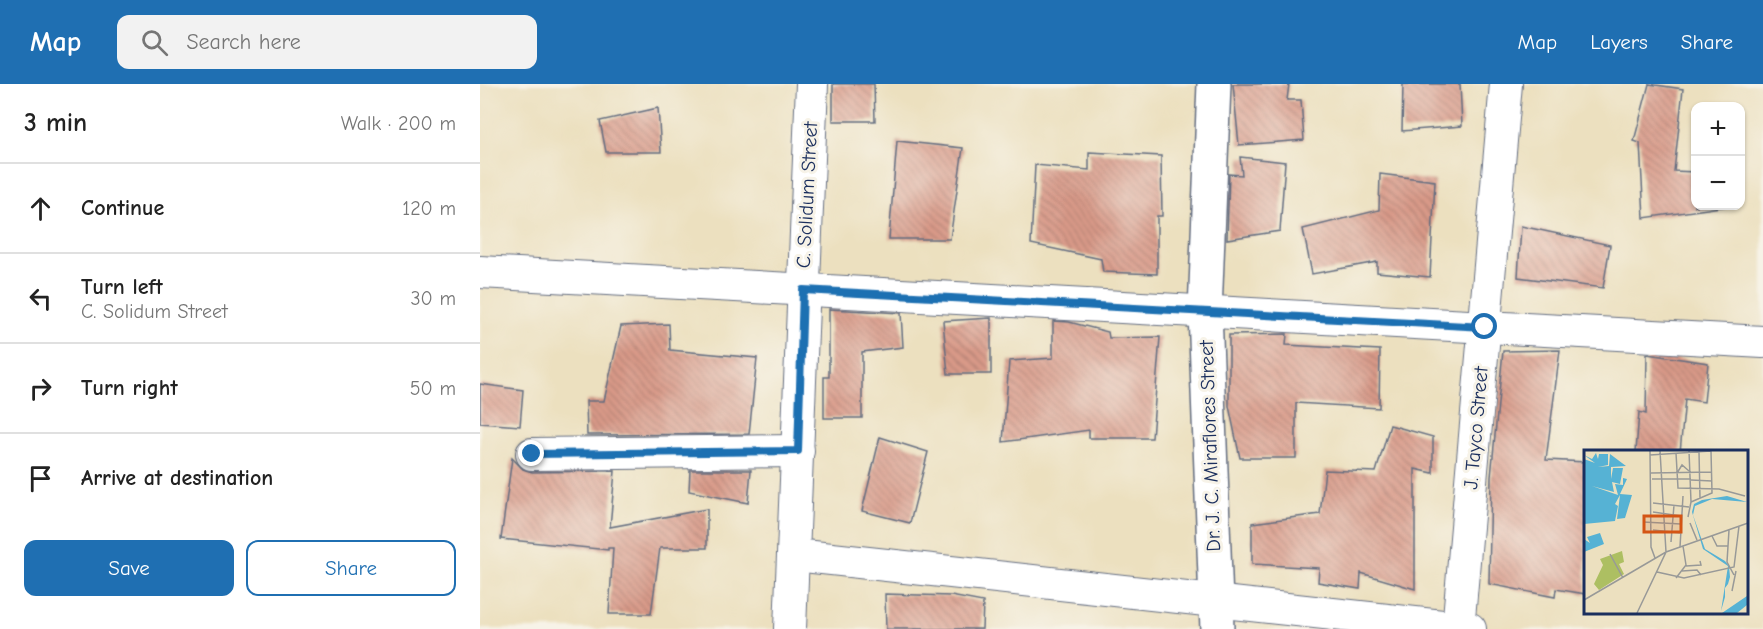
<!DOCTYPE html>
<html lang="en">
<head>
<meta charset="utf-8">
<style>
  :root { --surface:#fff; --page:#f2f2f2; --text:#222; --muted:#767676; --line:#e0e0e0; --accent:#1f6fb2 }
  body { margin:0; font-family:"Comic Neue",sans-serif; background:var(--page); color:var(--text) }
  .controls { position:absolute; right:18px; top:18px; display:grid; overflow:hidden; border-radius:12px; box-shadow:0 2px 4px #0004 }
  .controls button { width:54px; height:54px; display:grid; place-items:center; padding:0; border:0; border-bottom:2px solid var(--line); background:var(--surface); color:var(--text); font:30px sans-serif }
  .stop { position:absolute; width:18px; height:18px; margin:-14px; border:4px solid #1f6fb2; border-radius:50%; background:#fff }
  .stop.end { background:#1f6fb2; border-color:#fff; box-shadow:0 2px 6px #0008 }
  .list { margin:0; padding:0; list-style:none }
  h2 { display:flex; justify-content:space-between; align-items:center; height:78px; margin:0; padding:0 24px; font-size:26px }
  h2 small { font-size:20px; font-weight:400; color:var(--muted) }
  .list li { display:grid; grid-template-columns:39px 1fr auto; gap:18px; align-items:center; box-sizing:border-box; height:90px; padding:0 24px; border-top:2px solid var(--line) }
  .list b { display:block; font-size:22px; white-space:nowrap }
  .list p { margin:0; font-size:20px; white-space:nowrap; color:var(--muted) }
  .list em { font-size:20px; font-style:normal; color:var(--muted) }
  .actions { display:flex; gap:12px; padding:18px 24px }
  .actions a { flex:1; padding:14px 0; border:2px solid var(--accent); border-radius:12px; text-align:center; font-size:21px; color:var(--accent) }
  .actions .main { background:var(--accent); color:#fff }
  .icon { flex:none; width:33px; height:33px; fill:none; stroke:currentColor; stroke-width:2; stroke-linecap:round; stroke-linejoin:round }
  .map { position:relative; flex:none; width:1283px; height:545px; overflow:hidden }
  header { display:flex; align-items:center; gap:36px; box-sizing:border-box; height:84px; padding:0 30px; background:var(--accent); color:#fff }
  header strong { font-size:28px }
  nav { display:flex; gap:33px; margin-inline-start:auto; font-size:21px }
  .search { width:420px; height:54px; background:var(--page); display:flex; align-items:center; gap:15px; box-sizing:border-box; padding:0 21px; border-radius:12px; color:var(--muted); font-size:22px }
  main { display:flex }
  aside { flex:1; background:var(--surface) }
  .map>svg:first-child { display:block }
  .building { fill:url(#building-back-hatch) }
  .lines { fill:none; stroke-linecap:round; stroke-linejoin:round }
  .street-casing { stroke:#646d80; stroke-width:34 }
  .secondary-casing { stroke:#646d80; stroke-width:36 }
  .street { stroke:#fff; stroke-width:32 }
  .secondary { stroke:#fff; stroke-width:33 }
  .route { stroke:#1f6fb2; stroke-width:8 }
  .labels { text-anchor:middle; dominant-baseline:central; stroke-width:6; stroke-linejoin:round; paint-order:stroke }
  .street-label { font-size:20px; fill:#1b2f5e; stroke:#f7f3e8 }
  .inset-road { fill:none; stroke:#989998; stroke-width:1.5 }
  .view { fill:#d45514; fill-opacity:0.15; stroke:#d45514; stroke-width:3 }
  .inset-edge { fill:none; stroke:#1b2f5e; stroke-width:3 }
</style>
</head>
<body>
<header>
<strong>Map</strong>
<div class="search"><svg class="icon" aria-label="search" viewBox="0 0 24 24"><circle cx="10" cy="10" r="6"/><path d="M15 15l6 6"/></svg>Search here</div>
<nav><a>Map</a><a>Layers</a><a>Share</a></nav>
</header>
<main>
<aside>
<h2>3 min<small>Walk · 200 m</small></h2>
<ul class="list">
<li><svg class="icon" aria-label="ahead" viewBox="0 0 24 24"><path d="M12 20V5M6 11l6-6 6 6"/></svg><div><b>Continue</b></div><em>120 m</em></li>
<li><svg class="icon" aria-label="left" viewBox="0 0 24 24"><path d="M17 20v-9H6M10 6l-5 5 5 5"/></svg><div><b>Turn left</b><p>C. Solidum Street</p></div><em>30 m</em></li>
<li><svg class="icon" aria-label="right" viewBox="0 0 24 24"><path d="M7 20v-9h11M14 6l5 5-5 5"/></svg><div><b>Turn right</b></div><em>50 m</em></li>
<li><svg class="icon" aria-label="arrive" viewBox="0 0 24 24"><path d="M6 21V4h12l-3 4 3 4H6"/></svg><div><b>Arrive at destination</b></div></li>
</ul>
<div class="actions"><a class="main">Save</a><a>Share</a></div>
</aside>
<div class="map">
<svg width="1283" height="545" viewBox="0 0 1283 545">
  <defs>
    <pattern id="building-back-hatch" width="6" height="6" patternUnits="userSpaceOnUse" patternTransform="scale(1.5)"><rect width="6" height="6" fill="#d99a88"/><path d="M-1 5l2 2M0 0l6 6M5-1l2 2" fill="none" stroke="#af7e72"/></pattern>
  </defs>
  <rect width="100%" height="100%" fill="#f7f3e8"/>
  <filter id="ink" filterUnits="userSpaceOnUse"><feTurbulence type="fractalNoise" baseFrequency=".0167" numOctaves="2"/><feDisplacementMap in="SourceGraphic" scale="12" xChannelSelector="R" yChannelSelector="G"/><feConvolveMatrix kernelMatrix="1 2 1 2 8 2 1 2 1" color-interpolation-filters="sRGB"/></filter>
  <filter id="wash" filterUnits="userSpaceOnUse"><feTurbulence type="fractalNoise" baseFrequency=".008" numOctaves="4" result="noise"/><feDisplacementMap in="SourceGraphic" scale="24" xChannelSelector="R" yChannelSelector="G"/><feGaussianBlur stdDeviation="1.35" result="paint"/><feColorMatrix in="noise" values="0 0 0 0 0 0 0 0 0 0 0 0 0 0 0 0 0 1.4 0 .05"/><feComposite in="paint" operator="in"/></filter>
  <g filter="url(#wash)">
    <rect width="100%" height="100%" fill="#ece0bf"/>
    <g id="blocks">
      <g class="building">
        <polygon points="353,0 394,0 395,37 353,37"/>
        <polygon points="753,0 809,0 807,16 821,16 824,56 759,61"/>
        <polygon points="923,0 980,0 982,42 922,47"/>
        <polygon points="1169,0 1203,5 1194,87 1215,88 1215,122 1248,122 1164,134 1160,59 1154,57"/>
        <polygon points="178,24 181,68 126,68 120,37"/>
        <polygon points="417,57 483,64 470,155 409,155"/>
        <polygon points="609,68 681,72 682,132 677,132 677,190 623,188 621,175 551,160 555,81 609,86"/>
        <polygon points="760,73 805,78 800,147 747,155 749,90 762,91"/>
        <polygon points="900,90 955,97 950,193 897,188 897,178 832,190 823,145 899,126"/>
        <polygon points="1041,142 1130,161 1123,204 1038,193"/>
        <polygon points="349,225 421,229 423,263 382,268 382,334 344,334 344,293 349,293"/>
        <polygon points="511,234 511,290 468,290 463,237"/>
        <polygon points="573,237 589,238 628,248 629,254 680,253 672,354 609,354 609,346 523,358 529,277 573,274"/>
        <polygon points="189,240 190,266 277,274 269,350 107,351 106,317 124,317 141,242"/>
        <polygon points="807,250 806,261 900,266 899,324 816,319 816,374 760,374 749,322 749,251"/>
        <polygon points="1080,266 1066,376 1106,378 1106,510 1076,505 1075,513 1009,500 1011,393 1023,267"/>
        <polygon points="1167,270 1228,279 1224,318 1205,315 1200,368 1156,368 1159,328 1166,330"/>
        <polygon points="0,300 43,306 40,342 0,339"/>
        <polygon points="910,341 953,353 953,389 935,385 935,505 881,489 880,505 838,498 839,484 772,480 772,439 840,430 845,386 896,388"/>
        <polygon points="400,353 448,368 430,439 382,427"/>
        <polygon points="32,374 43,385 52,388 135,387 130,443 227,425 227,464 180,464 171,530 129,530 133,464 128,464 128,466 21,455"/>
        <polygon points="210,386 271,386 268,419 209,407"/>
        <polygon points="405,510 471,512 503,518 502,545 406,545"/>
      </g>
    </g>
  </g>
  <g filter="url(#ink)">
    <use href="#blocks" fill-opacity="0" stroke="#646d80" stroke-width="1.5"/>
    <g class="lines">
      <defs>
        <g id="street">
          <polyline points="0,188 1283,258"/>
          <polyline points="52,370 318,367"/>
          <polyline points="315,471 990,545"/>
          <polyline points="310,545 332,0"/>
          <polyline points="978,545 1026,0"/>
        </g>
        <polyline id="secondary" points="734,0 725,228 737,545"/>
      </defs>
      <use href="#street" class="street-casing"/>
      <use href="#secondary" class="secondary-casing"/>
      <use href="#street" class="street"/>
      <use href="#secondary" class="secondary"/>
    </g>
  </g>
  <g class="lines" filter="url(#ink)">
    <polyline class="route" points="52,370 318,367 323,206 1005,243"/>
  </g>
  <g class="labels">
    <g class="street-label">
      <text transform="translate(327 111) rotate(-87)">C. Solidum Street</text>
      <text transform="translate(996 344) rotate(-85)">J. Tayco Street</text>
      <text transform="translate(730 362) rotate(-92)">Dr. J. C. Miraflores Street</text>
    </g>
  </g>
  <g transform="translate(1104 366)">
    <rect width="164" height="164" fill="#ece0bf"/>
    <path d="M38 101 40 112 35 114 40 124 15 140 10 134 19 115 16 109Z" fill="#adbf62"/>
    <path d="M12 3 14 9 15 4H24V15L14 17 25 16 26 4 42 16 27 17V29L29 18H39L36 34 28 32 30 42 8 36 34 45 31 34 39 35V28L43 29 36 44 48 45 41 68 33 69 36 45 31 54 34 56 31 71 0 74V9L11 13 0 5 8 9ZM143 46 163 52 128 49 111 56 109 65 121 99 141 111 145 116 146 127 144 134 141 138V147L137 161 144 116 119 99 108 62 110 54 118 50ZM16 83 20 94 0 102V89L6 93 3 87ZM163 146V155L153 163H138Z" fill="#56b2d4"/>
    <path class="inset-road" d="M66 1 67 97 71 108M115 2 116 48M92 3 94 38 135 39 161 46M66 5 127 1M67 23 128 22M93 23 98 15 105 21M68 29H107M107 30 128 31M107 52 128 43 127 1M69 53 105 57M69 62 97 66M104 67 107 52 105 1M59 72 97 74M106 73 113 90M69 80 97 83M145 80 143 112 150 125M128 86 133 96H144M87 92 90 55M96 97 99 46M26 104 39 128M102 116 117 115 116 111M98 121 113 120 117 125M73 122 100 128 150 117 155 76M92 128 102 115 99 96M148 141 152 121M0 150 82 102 164 73M53 163 82 102 76 1"/>
    <path class="view" d="M60 66H97V82H60Z"/>
    <rect width="164" height="164" class="inset-edge"/>
  </g>
</svg>
<div class="controls">
<button>+</button>
<button>−</button>
</div>
<div class="stop" style="left:1005px;top:243px"></div>
<div class="stop end" style="left:52px;top:370px"></div>
</div>
</main>
</body>
</html>
